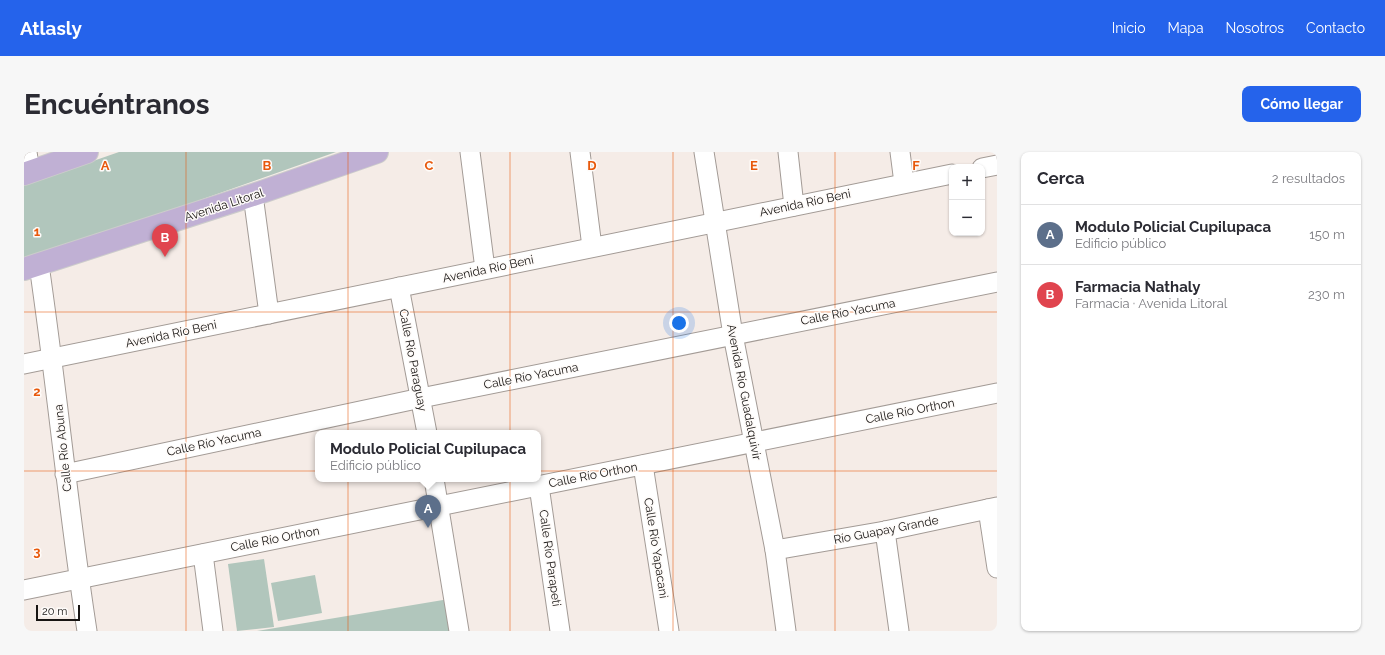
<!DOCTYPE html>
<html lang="es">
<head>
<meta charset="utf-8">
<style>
  :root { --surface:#fff; --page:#f7f7f7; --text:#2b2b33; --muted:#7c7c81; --line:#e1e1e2; --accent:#2563eb }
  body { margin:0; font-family:Raleway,sans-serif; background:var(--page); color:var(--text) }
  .controls { position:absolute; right:12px; top:12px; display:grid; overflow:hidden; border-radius:8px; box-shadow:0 1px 3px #0004 }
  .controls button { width:36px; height:36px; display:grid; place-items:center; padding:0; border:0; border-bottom:1px solid var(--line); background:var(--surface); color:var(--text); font:20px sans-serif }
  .scale { position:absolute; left:12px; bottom:10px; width:44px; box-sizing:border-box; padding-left:4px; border:2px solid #181513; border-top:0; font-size:11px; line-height:14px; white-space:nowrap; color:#181513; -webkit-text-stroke:3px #fefbf9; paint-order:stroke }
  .you { position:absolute; left:655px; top:171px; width:14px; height:14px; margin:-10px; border:3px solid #fff; border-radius:50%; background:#1a73e8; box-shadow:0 0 0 6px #1a73e833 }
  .badge { display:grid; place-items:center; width:26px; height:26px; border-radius:50%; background:var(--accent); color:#fff; font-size:13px; font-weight:700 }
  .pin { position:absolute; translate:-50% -33px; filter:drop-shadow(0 1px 2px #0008) }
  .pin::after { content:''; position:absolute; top:21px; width:14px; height:12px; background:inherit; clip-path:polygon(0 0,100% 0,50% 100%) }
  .popup { position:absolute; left:291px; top:278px; width:226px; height:52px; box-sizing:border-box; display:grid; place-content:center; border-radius:8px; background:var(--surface); filter:drop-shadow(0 1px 3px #0005); font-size:13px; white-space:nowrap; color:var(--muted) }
  .popup b { font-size:15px; color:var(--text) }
  .popup::after { content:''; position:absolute; left:50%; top:100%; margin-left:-8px; border:8px solid transparent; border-top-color:var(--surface) }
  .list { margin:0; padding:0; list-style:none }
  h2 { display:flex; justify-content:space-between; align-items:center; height:52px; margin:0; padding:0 16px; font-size:17px }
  h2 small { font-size:13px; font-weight:400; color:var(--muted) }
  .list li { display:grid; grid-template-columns:26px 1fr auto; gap:12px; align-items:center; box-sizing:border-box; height:60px; padding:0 16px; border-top:1px solid var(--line) }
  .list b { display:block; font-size:15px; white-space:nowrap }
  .list p { margin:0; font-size:13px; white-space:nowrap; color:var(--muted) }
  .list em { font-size:13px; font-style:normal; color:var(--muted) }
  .map { position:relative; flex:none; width:973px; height:479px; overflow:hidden; border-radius:8px }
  header { display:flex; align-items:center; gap:24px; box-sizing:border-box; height:56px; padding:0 20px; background:var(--accent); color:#fff }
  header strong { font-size:19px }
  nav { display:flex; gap:22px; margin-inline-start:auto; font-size:14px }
  .intro { display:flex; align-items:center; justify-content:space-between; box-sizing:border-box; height:96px; padding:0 24px }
  h1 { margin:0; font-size:28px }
  .button { padding:10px 18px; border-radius:8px; background:var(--accent); color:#fff; font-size:14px; font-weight:700 }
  main { display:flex; gap:24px; padding:0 24px }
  aside { flex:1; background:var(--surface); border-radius:8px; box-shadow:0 1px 3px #0004 }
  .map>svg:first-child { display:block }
  .green { fill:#b1c6bc }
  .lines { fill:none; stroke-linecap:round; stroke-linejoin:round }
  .minor-casing { stroke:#a39b96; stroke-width:21 }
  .major-casing { stroke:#cccccb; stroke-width:24 }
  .minor { stroke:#fff; stroke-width:19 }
  .major { stroke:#c0b0d4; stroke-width:22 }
  .grid { fill:none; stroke:#e8590c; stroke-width:1; stroke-opacity:0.55 }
  .labels { text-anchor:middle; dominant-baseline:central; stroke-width:3; stroke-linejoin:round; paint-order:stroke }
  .street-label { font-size:12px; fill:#181513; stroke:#fefbf9 }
  .grid-label { font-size:13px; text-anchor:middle; font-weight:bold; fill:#e8590c; stroke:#fefbf9; stroke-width:3; stroke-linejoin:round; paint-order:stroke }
</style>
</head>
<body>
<header>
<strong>Atlasly</strong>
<nav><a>Inicio</a><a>Mapa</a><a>Nosotros</a><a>Contacto</a></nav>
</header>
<div class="intro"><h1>Encuéntranos</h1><a class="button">Cómo llegar</a></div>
<main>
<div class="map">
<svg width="973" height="479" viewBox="0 0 973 479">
  <rect width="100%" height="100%" fill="#f5ece7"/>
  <g class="green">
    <polygon points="95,0 312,0 29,100 0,107 0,33"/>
    <polygon points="240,407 250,475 213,479 204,412"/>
    <polygon points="291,423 298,461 254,469 247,431"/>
    <polygon points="425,447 429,479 233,479"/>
  </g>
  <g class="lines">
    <defs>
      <g id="minor">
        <polyline points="3,0 6,20"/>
        <polyline points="446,0 461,117"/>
        <polyline points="556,0 568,95"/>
        <polyline points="680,0 709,183 751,398 762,479"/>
        <polyline points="764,0 770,54"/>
        <polyline points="876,0 880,31"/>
        <polyline points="958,16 973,13"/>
        <polyline points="229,43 245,162"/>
        <path d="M15 113C33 235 44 357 63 479"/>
        <polyline points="375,135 403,281"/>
        <polyline points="0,212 928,22"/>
        <polyline points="619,313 645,479"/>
        <polyline points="41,322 397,246 973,130"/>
        <polyline points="410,327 435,479"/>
        <polyline points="515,334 536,479"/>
        <polyline points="964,357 973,416"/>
        <polyline points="861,379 875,479"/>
        <polyline points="751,398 861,379 973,355"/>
        <polyline points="179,402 189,479"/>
        <polyline points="0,438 973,241"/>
      </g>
      <g id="major">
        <polyline points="0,22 63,0"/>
        <polyline points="0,117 229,43 353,0"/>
      </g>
    </defs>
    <use href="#minor" class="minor-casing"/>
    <use href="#major" class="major-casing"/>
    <use href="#minor" class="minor"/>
    <use href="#major" class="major"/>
  </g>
  <path class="grid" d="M162 0V479M324 0V479M486 0V479M649 0V479M811 0V479M0 160H973M0 319H973"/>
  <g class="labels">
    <g class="street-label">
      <text transform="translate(781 51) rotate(-12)">Avenida Río Beni</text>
      <text transform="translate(200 53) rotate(-18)">Avenida Litoral</text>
      <text transform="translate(464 117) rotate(-12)">Avenida Río Beni</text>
      <text transform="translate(824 160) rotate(-11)">Calle Río Yacuma</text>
      <text transform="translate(147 182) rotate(-12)">Avenida Río Beni</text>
      <text transform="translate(389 208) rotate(79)">Calle Río Paraguay</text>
      <text transform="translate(507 224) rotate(-11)">Calle Río Yacuma</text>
      <text transform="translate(720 240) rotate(79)">Avenida Río Guadalquivir</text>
      <text transform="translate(886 259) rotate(-11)">Calle Río Orthon</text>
      <text transform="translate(190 290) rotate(-12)">Calle Río Yacuma</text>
      <text transform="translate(39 296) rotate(-96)">Calle Río Abuna</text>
      <text transform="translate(569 323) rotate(-11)">Calle Río Orthon</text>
      <text transform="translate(862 378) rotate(-11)">Río Guapay Grande</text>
      <text transform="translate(251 387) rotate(-11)">Calle Río Orthon</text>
      <text transform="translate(632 396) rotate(81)">Calle Río Yapacani</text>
      <text transform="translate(526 406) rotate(82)">Calle Río Parapeti</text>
    </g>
  </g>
  <g class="grid-label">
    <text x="81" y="18">A</text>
    <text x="243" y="18">B</text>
    <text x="405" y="18">C</text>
    <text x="568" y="18">D</text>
    <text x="730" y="18">E</text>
    <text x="892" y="18">F</text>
    <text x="13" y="84">1</text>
    <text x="13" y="244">2</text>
    <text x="13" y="404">3</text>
  </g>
</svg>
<div class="controls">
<button>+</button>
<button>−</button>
</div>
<div class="scale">20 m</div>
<div class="you"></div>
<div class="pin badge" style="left:404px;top:376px;background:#5c6f8a">A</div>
<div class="popup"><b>Modulo Policial Cupilupaca</b>Edificio público</div>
<div class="pin badge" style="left:141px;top:105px;background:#e0444e">B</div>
</div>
<aside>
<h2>Cerca<small>2 resultados</small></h2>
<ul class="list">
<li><span class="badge" style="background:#5c6f8a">A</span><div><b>Modulo Policial Cupilupaca</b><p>Edificio público</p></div><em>150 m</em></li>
<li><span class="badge" style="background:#e0444e">B</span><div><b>Farmacia Nathaly</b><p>Farmacia · Avenida Litoral</p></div><em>230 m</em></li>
</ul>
</aside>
</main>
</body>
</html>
